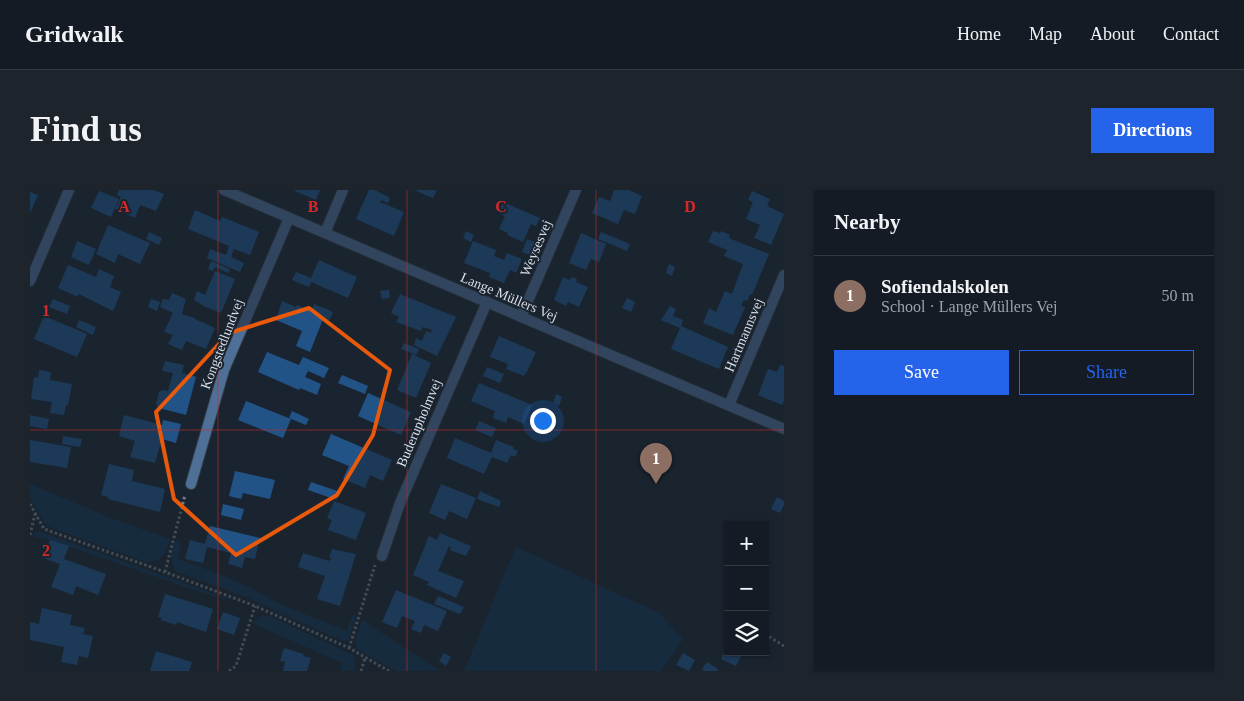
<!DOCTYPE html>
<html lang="en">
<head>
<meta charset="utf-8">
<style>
  :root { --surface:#141b24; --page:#1d242c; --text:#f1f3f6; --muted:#9da1a6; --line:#333941; --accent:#2563eb }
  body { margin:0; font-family:"Times New Roman",serif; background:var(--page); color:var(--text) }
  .controls { position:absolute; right:15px; bottom:15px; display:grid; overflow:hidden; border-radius:0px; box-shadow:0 1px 4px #0004 }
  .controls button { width:45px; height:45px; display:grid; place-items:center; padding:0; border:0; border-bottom:1px solid var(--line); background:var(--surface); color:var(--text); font:25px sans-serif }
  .you { position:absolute; left:512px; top:230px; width:18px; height:18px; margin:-12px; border:4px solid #fff; border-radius:50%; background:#1a73e8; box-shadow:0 0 0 8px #1a73e833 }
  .badge { display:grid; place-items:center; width:32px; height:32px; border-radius:50%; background:var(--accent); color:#fff; font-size:16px; font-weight:700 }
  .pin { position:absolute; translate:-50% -41px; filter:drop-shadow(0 1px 2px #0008) }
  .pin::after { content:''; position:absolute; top:26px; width:18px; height:15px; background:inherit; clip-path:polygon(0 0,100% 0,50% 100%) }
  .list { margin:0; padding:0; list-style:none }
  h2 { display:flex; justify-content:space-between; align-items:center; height:65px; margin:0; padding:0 20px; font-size:21px }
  h2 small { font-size:16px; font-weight:400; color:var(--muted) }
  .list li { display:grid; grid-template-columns:32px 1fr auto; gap:15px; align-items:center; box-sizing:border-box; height:80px; padding:0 20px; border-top:1px solid var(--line) }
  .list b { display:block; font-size:19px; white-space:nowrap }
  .list p { margin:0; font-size:16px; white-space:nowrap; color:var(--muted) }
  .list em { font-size:16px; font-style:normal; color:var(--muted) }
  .actions { display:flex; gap:10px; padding:15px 20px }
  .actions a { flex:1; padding:11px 0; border:1px solid var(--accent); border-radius:0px; text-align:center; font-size:18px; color:var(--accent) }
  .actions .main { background:var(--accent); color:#fff }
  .icon { flex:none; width:28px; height:28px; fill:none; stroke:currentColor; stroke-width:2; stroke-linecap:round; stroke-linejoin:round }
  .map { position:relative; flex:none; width:754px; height:481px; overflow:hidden; border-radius:0px }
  header { display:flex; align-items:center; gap:30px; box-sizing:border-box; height:70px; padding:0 25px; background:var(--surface); border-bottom:1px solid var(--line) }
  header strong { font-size:24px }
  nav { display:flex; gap:28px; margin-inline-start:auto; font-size:18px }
  .intro { display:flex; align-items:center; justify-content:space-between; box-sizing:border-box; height:120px; padding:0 30px }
  h1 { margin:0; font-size:35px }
  .button { padding:12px 22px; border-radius:0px; background:var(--accent); color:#fff; font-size:18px; font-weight:700 }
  main { display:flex; gap:30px; padding:0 30px }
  aside { flex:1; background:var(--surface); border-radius:0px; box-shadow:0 1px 4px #0004 }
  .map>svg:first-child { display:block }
  .green { fill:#153352 }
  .building { fill:#215387 }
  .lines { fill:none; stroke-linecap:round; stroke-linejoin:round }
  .minor-casing { stroke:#343e49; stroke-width:12 }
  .path { stroke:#737b86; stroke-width:3; stroke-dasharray:2.5 2.5; stroke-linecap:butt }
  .minor { stroke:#4e7097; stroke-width:10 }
  .marked { fill:none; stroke:#e8590c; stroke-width:4; stroke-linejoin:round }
  .grid { fill:none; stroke:#d62828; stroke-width:1; stroke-opacity:0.55 }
  .labels { text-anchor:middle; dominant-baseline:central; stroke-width:4; stroke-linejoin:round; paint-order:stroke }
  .street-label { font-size:14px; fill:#d7dee6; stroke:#1a2430 }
  .grid-label { font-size:16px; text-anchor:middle; font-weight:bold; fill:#d62828; stroke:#1a2430; stroke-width:4; stroke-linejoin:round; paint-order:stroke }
</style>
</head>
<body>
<header>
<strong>Gridwalk</strong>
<nav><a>Home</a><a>Map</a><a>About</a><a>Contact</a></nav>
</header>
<div class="intro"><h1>Find us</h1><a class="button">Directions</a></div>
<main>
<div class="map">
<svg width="754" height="481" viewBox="0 0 754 481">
  <rect width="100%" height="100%" fill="#1a2430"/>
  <g class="green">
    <path d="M0 294 78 327 140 349C136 363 132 372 116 372L17 336 0 309Z"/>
    <polygon points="11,342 207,412 173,403 20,350 2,346 5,343"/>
    <path d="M145 351 151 354 148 369C182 381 216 393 247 413L317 441 323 424 326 426 319 449 315 452 216 407 145 381 141 365Z"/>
    <polygon points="486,357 629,423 653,449 631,481 434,481"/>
    <polygon points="232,425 239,426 323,465 326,481 310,481 312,473 222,433"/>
    <polygon points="332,430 409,480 411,481 366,481 327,459 325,450"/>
  </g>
  <g class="building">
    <polygon points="89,0 124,0 134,4 126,21 110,15 105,28 85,19 91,7 87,5"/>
    <polygon points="263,0 290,0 286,10"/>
    <polygon points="339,0 345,0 360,8 358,13 351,10 350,12 374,22 364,46 326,29"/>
    <polygon points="384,0 407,0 403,8"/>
    <polygon points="584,0 599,0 612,6 605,24 594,20 588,34 562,23 569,7 580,11"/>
    <polygon points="69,1 89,9 81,27 61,18"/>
    <polygon points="722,1 740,9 737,16 754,24 741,55 724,48 730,35 716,29 723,12 718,10"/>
    <polygon points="0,2 8,5 0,23"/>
    <polygon points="473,12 510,28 506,36 501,34 493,52 477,45 478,43 469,39 475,26 468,23"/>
    <polygon points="165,20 190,31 192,27 229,42 220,65 204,59 201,67 214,73 210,82 177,68 180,59 196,65 199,56 158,39"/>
    <polygon points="78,35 120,53 110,74 88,64 85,73 66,64"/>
    <polygon points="436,41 444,45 441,52 433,48"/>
    <polygon points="683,41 690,43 691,41 700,45 699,47 701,49 739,64 722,105 720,104 717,111 714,110 711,116 715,117 703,145 673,133 679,118 686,122 695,101 702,104 713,74 694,66 697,60 678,52"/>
    <polygon points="119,42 132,48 129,55 116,49"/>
    <polygon points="571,42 600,54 597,61 568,49"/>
    <polygon points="551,43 576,54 569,72 561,69 556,80 539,73"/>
    <polygon points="497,49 510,54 505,67 492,62"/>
    <polygon points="47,51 66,59 59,75 41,67"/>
    <polygon points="443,51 466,60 464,66 474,70 477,63 492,69 486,83 480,80 474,93 459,87 460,83 434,73"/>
    <polygon points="289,70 327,87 318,108 281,92 279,97 262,90 266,82 281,88"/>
    <polygon points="181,71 200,79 198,83 185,77 183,81 178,79"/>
    <polygon points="639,74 645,77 642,86 636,83"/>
    <polygon points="38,75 66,87 69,79 84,86 80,97 91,102 83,121 49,104 48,107 28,98"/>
    <polygon points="185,81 205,89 191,123 171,115 171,114 164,110 167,101 175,105"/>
    <polygon points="533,87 540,90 542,87 547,89 546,92 558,97 549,117 538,112 536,116 524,110"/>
    <polygon points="359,100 360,108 352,109 350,101"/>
    <polygon points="142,103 156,109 152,124 165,128 165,129 185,138 176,159 156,151 152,160 138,154 143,145 134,142 143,123 130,117 133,109 139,110"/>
    <polygon points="370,104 426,127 407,166 384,155 386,148 392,151 396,141 401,143 402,140 393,137 391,141 366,132 369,127 361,123"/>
    <polygon points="597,108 605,112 601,122 592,118"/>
    <polygon points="23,109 40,116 37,124 19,117"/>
    <polygon points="121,109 130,112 127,121 118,117"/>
    <polygon points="252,111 266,117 267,115 281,121 284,114 303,122 299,131 293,129 280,162 266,156 272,141 246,130"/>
    <polygon points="640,116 646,119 643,126 653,130 651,136 698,157 689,179 641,159 650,138 631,130"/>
    <polygon points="14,126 57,144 47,167 4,149"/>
    <polygon points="49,130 66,137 63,145 46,137"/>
    <polygon points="469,146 506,162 497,182 496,182 494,186 476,179 478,174 460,167"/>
    <polygon points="374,153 389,159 386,165 371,159"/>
    <polygon points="237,162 269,175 273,167 299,178 294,188 278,181 275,187 291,194 287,205 270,198 269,200 228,182"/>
    <polygon points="382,164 401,173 386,208 367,200"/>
    <polygon points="135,171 154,175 152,183 166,187 156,225 129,218 126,214 129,202 133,200 138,201 143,183 132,181"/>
    <polygon points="750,175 754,176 754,211 752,215 728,205 738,179 747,182"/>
    <polygon points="457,177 474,184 470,193 453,186"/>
    <polygon points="9,180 21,182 20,190 42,194 38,215 36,215 34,225 20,223 22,212 1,209 4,187 8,188"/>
    <polygon points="312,185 338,196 335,204 308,193"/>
    <polygon points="449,193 502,215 494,234 478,227 476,233 463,228 465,221 441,211"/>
    <polygon points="338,203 381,222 371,245 328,226"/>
    <polygon points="526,204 532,207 529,216 523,213"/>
    <polygon points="216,211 261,229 253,248 208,230"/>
    <polygon points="262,221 279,229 276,235 259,228"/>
    <polygon points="0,225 19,229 17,239 0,236"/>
    <polygon points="94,225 132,235 133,230 151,234 146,253 132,249 125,273 100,267 105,251 89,246"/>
    <polygon points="449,231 466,238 462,247 445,240"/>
    <polygon points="301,244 362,270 353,291 340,285 335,298 313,289 319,276 292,265"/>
    <polygon points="33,246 52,249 50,257 32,254"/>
    <polygon points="425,248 461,263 466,250 484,257 483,259 488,261 485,267 481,265 477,273 462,267 454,284 417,268"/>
    <polygon points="0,250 41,257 37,278 0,272"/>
    <polygon points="79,274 104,280 102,291 135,299 130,322 78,309 78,307 71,305"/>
    <polygon points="205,281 245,290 240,309 213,303 211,309 199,306"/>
    <polygon points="281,292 310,302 307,310 278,300"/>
    <polygon points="411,294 446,308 437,329 419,321 415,330 399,323"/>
    <polygon points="450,301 471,311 469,317 447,309"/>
    <polygon points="747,307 754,311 754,315 750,323 741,319"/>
    <polygon points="304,311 336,323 326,350 298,340 302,330 297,328"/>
    <polygon points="193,314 214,319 211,330 191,325"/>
    <polygon points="180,336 230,348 225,369 215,367 212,378 198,374 201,363 177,357 173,373 155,369 160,350 175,354"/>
    <polygon points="410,343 441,356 436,366 420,360 421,357 419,356 408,381 434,391 426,408 397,395 399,392 383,385 399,346 407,350"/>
    <polygon points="20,350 39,356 34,369 76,384 68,405 46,396 43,405 21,397 30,374 13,368"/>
    <polygon points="302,359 326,364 310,416 287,409 295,386 268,377 273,363 299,371 302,368 299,367"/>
    <polygon points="366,400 417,421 408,441 394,435 391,443 381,439 385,431 372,426 367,438 352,432"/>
    <polygon points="135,404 183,419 176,442 147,432 146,435 131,430 132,428 128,427"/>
    <polygon points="408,406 434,417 430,424 404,414"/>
    <polygon points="12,418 42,425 40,435 55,438 53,444 63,446 58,468 49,466 47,475 31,472 34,457 0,450 0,432 9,434"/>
    <polygon points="193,422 210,428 204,445 187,439"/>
    <polygon points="254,458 274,464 273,466 281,468 277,481 253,481 255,472 250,471"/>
    <polygon points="695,459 698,462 702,462 711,466 706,476 691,469"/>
    <polygon points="126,461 162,472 159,481 120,481"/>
    <polygon points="414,463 421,467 416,476 409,471"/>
    <polygon points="653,463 665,470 659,481 646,475"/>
    <polygon points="677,472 688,479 687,481 674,481 672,479"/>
  </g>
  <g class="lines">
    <defs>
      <g id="minor">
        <polyline points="194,0 754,239"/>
        <polyline points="295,43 313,0"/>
        <polyline points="0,91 39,0"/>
        <polyline points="491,127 546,0"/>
        <polyline points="699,215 754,85"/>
        <polyline points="161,294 194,180 259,28"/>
        <polyline points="352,366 370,313 457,112"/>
      </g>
    </defs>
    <use href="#minor" class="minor-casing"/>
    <g class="path">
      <polyline points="0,314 14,339 135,382 225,416 319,458 359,481"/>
      <polyline points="0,345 5,324"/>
      <polyline points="135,382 155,305"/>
      <polyline points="735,444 754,456"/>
      <polyline points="319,458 345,375"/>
      <polyline points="199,481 206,476 225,416"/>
      <polyline points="331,481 335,468"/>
    </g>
    <use href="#minor" class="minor"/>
  </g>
  <path d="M0 0H754V481H0ZM279 118 360 180 343 245 307 305 206 365 144 309 126 222 199 143Z" fill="#1a2430" fill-opacity=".55" fill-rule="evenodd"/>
  <path class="marked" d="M279 118 360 180 343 245 307 305 206 365 144 309 126 222 199 143Z"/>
  <path class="grid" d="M188 0V481M377 0V481M566 0V481M0 240H754"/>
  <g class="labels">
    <g class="street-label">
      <text transform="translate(506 58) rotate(-67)">Weysesvej</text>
      <text transform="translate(479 107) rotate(23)">Lange Müllers Vej</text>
      <text transform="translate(714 145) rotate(-67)">Hartmannsvej</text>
      <text transform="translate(192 154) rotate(-69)">Kongstedlundvej</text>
      <text transform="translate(389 233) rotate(-67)">Buderupholmvej</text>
    </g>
  </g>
  <g class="grid-label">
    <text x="94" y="22">A</text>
    <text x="283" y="22">B</text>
    <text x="471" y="22">C</text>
    <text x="660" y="22">D</text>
    <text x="16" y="126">1</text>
    <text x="16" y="366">2</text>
  </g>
</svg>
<div class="controls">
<button>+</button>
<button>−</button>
<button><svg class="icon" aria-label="layers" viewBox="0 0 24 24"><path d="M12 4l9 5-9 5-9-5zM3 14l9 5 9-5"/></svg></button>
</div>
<div class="you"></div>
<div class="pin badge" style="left:626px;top:294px;background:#8d6e63">1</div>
</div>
<aside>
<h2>Nearby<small></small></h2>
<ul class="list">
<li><span class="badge" style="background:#8d6e63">1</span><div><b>Sofiendalskolen</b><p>School · Lange Müllers Vej</p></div><em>50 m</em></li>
</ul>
<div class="actions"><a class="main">Save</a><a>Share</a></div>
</aside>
</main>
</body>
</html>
